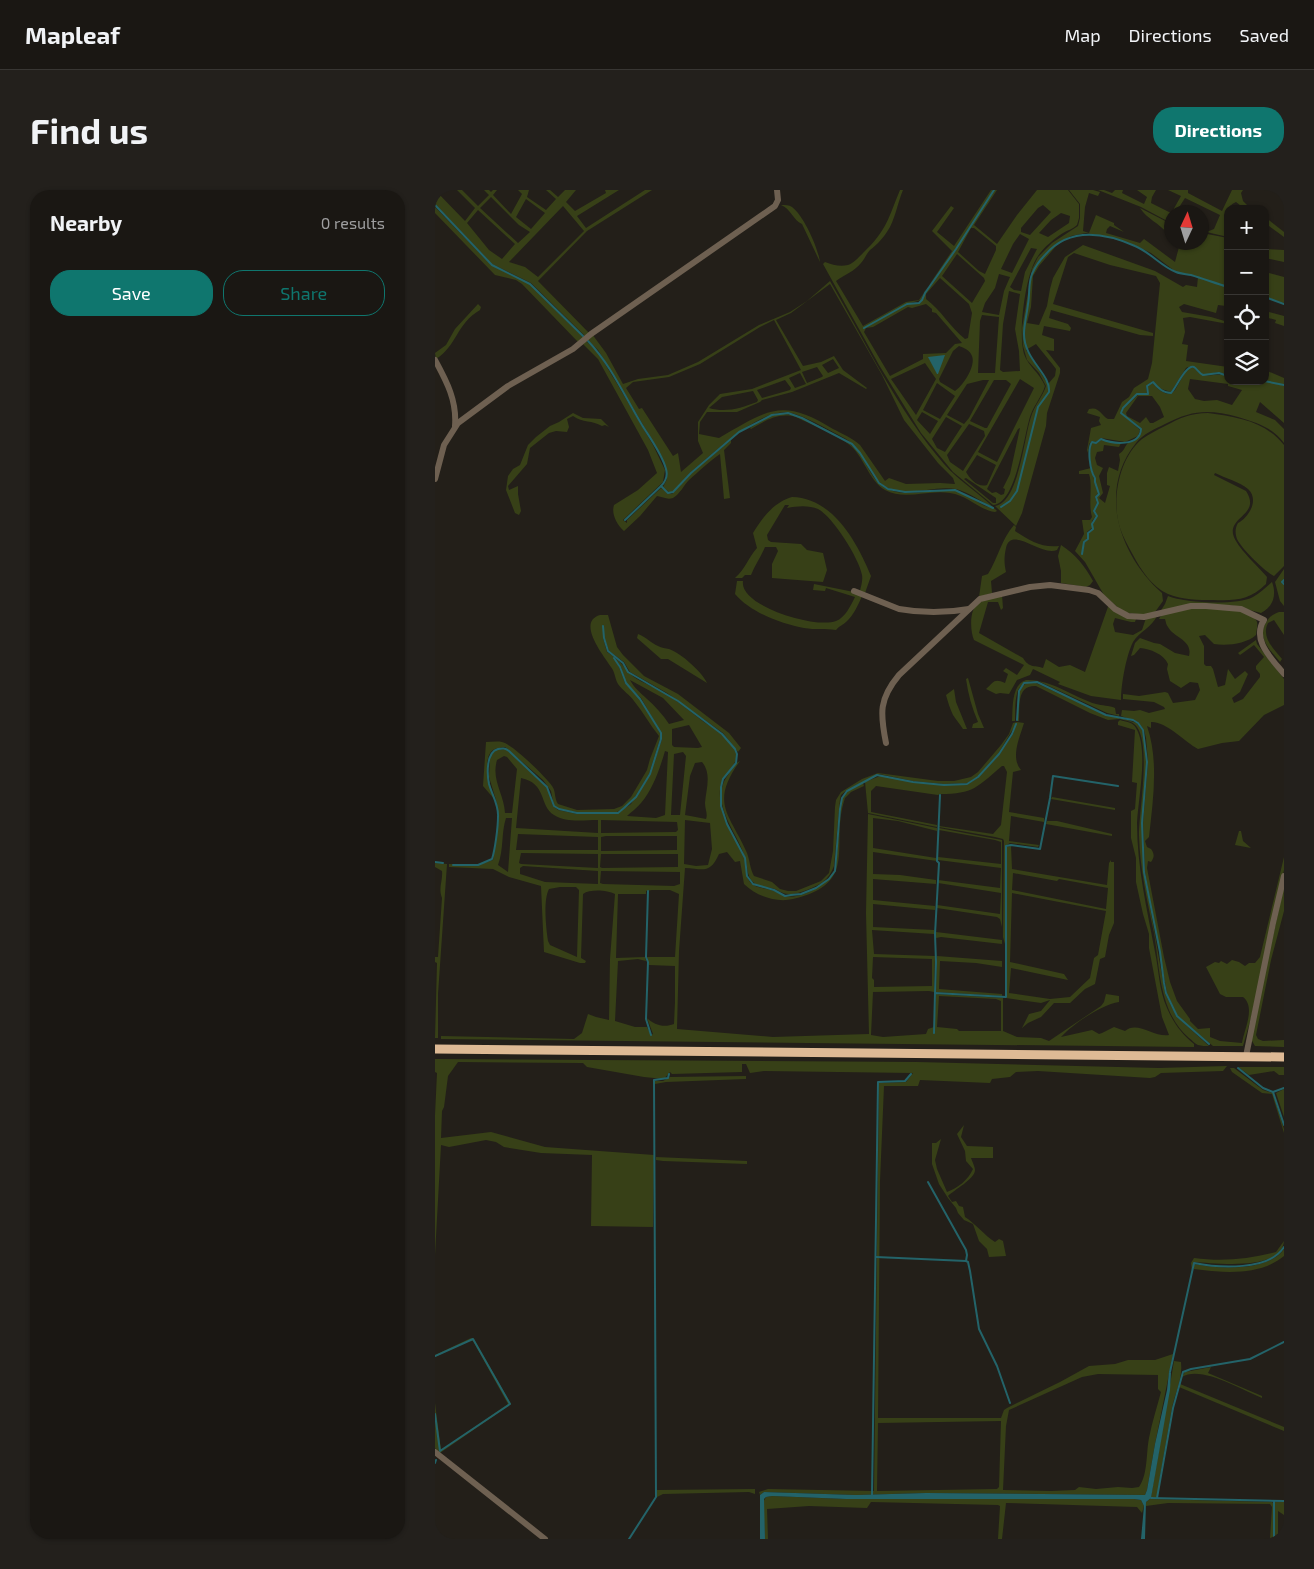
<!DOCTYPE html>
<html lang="en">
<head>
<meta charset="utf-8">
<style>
  :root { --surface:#1a1713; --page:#23201c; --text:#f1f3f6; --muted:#9f9fa0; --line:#383633; --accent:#0f766e }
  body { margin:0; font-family:"Exo 2",sans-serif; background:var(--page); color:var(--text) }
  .controls { position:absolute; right:15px; top:15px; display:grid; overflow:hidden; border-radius:10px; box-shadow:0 1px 4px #0004 }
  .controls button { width:45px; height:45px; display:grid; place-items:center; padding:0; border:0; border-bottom:1px solid var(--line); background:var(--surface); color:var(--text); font:25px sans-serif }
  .compass { position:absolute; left:729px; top:15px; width:45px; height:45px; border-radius:50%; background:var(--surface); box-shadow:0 1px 4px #0004; rotate:4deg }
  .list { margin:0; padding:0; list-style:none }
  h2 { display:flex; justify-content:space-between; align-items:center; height:65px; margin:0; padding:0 20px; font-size:21px }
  h2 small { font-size:16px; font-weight:400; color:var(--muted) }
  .actions { display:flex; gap:10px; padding:15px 20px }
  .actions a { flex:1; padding:11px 0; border:1px solid var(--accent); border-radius:20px; text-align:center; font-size:18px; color:var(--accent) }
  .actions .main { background:var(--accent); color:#fff }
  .icon { flex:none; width:28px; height:28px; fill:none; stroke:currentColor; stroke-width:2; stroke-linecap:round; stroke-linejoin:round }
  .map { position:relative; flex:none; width:849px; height:1349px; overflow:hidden; border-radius:20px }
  header { display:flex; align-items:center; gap:30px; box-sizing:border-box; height:70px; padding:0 25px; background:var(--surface); border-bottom:1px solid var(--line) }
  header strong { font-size:24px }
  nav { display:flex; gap:28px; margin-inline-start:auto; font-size:18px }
  .intro { display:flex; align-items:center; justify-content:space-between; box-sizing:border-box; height:120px; padding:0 30px }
  h1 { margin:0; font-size:35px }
  .button { padding:12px 22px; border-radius:20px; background:var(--accent); color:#fff; font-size:18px; font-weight:700 }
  main { display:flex; gap:30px; padding:0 30px }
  aside { flex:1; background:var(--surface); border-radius:20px; box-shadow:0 1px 4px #0004 }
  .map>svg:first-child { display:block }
  .green { fill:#374017; fill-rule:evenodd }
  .water { fill:#236369 }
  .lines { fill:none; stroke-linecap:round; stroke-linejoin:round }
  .stream { stroke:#236369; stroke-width:2 }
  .minor { stroke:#6e6051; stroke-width:6 }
  .highway { stroke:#deba95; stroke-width:9 }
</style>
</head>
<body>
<header>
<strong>Mapleaf</strong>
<nav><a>Map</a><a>Directions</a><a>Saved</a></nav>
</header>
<div class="intro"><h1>Find us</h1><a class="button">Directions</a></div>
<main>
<aside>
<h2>Nearby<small>0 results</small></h2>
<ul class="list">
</ul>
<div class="actions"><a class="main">Save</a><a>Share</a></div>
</aside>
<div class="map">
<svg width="849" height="1349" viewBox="0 0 849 1349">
  <rect width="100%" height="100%" fill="#231f19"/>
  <g class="green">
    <path d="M0 0 30 31 40 18 22 0H27L43 16 54 5 49 0H54L56 2 58 0H62L58 5 76 24 87 4 83 0H94L92 7 111 20 121 9 111 0H115L123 7 130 0H141L131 12 140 21 171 3 170 0H184L142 26 151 38 210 0H217L152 41 103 91 155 144 151 147 96 93 57 74 0 14ZM56 7 84 35 95 42 83 53 45 18ZM91 9 110 23 96 39 81 27ZM128 16 149 41 103 87 90 77 74 72ZM43 20 80 54 67 69 54 60 32 33Z"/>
    <path d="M465 0H468C463 12 461 25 455 37 450 46 442 55 435 60 431 64 430 69 426 73 420 81 409 85 401 91L428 136 471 112 484 110 517 61 497 41 516 16 519 18 502 42 519 56 556 0H558L521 59 489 102 486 110 472 114 429 138 472 114 484 113 487 111 490 103 521 59 559 0H562L539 35 562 54 582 25 602 0H633L644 14V28L642 35C638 39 633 40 628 43 619 49 609 57 603 66 590 84 583 143 589 164 593 176 605 183 610 196 607 206 600 214 596 224 589 242 582 314 558 315L518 282 486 243 444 175 388 74 390 72C398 75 405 77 413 75 419 73 424 67 428 63 452 40 453 29 465 0ZM608 15 616 22 595 45 586 42V38L603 18ZM626 23 635 26 634 33 613 47 604 43 616 30ZM536 38H539L561 56V60L550 84 544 81 523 62ZM585 44 594 49 577 83 566 79 578 54ZM596 58 602 59 590 82 586 101 579 100 575 97ZM522 64 549 88 550 91 537 113 507 86ZM564 84 575 87 569 101 564 125 547 122 550 113 560 98ZM505 88 534 114 537 123 533 148 530 149C515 137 506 120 491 109V104ZM574 101 585 104 580 139 584 161 585 181 568 182 565 180 568 134ZM491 114 497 119V122L501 123 527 153 520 154 511 163 488 164V169L455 186 429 142 431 138 438 137 473 117 477 118ZM547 125 564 127 560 183H543L545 131ZM524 156C529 158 535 160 537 166 541 176 528 196 520 201L505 192 504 189 518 161ZM490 173 501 189 481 225 456 189ZM585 189 599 198 562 272 543 262ZM548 190H554L534 228 529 234 512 225 532 194ZM559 190H571L576 194 552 238H550L535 231ZM502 193 520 206 505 229 488 220ZM487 222 503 231 495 244 482 230ZM511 227 527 236 510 262 502 258 497 249ZM534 234 549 241 550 246 528 281 515 272 512 265ZM585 238 575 284 568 298 570 299 569 304 566 305 561 302 557 303 552 299 583 239ZM542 265 561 275 552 295C543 298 535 289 531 282ZM531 288 561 308V313H558L529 289Z"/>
    <path d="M634 0H658L665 2 663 6 654 3 650 17 648 41 654 43 661 25 679 33V35L689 42 675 36 672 39 671 43 705 53 709 49 740 72 744 57 740 53 766 52 767 43 793 48V120L790 119 791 116 783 115 781 123 749 114 744 117 747 122 776 127 793 132V134L755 127 748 128 750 142 747 154 753 155 751 171 793 177V185L784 182 768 185C761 181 760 173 751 178L736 202 723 198 718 191 711 196 712 204H702L687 218 686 223 705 240 703 246 690 252 666 248 661 252 657 251 654 254 653 263 652 260 656 238 666 235 664 231 665 227 652 223 654 219C664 216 666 225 673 229H679L687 212 694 207 699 198 713 189 717 173 725 93 721 86 675 75 639 63 633 67 618 114 718 143V146L705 145 616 120 614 128 633 134 636 138 635 141 609 136 607 145 619 149V161L611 160 625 178V183L612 223 611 236 587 323 581 336 560 316C584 312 589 247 596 227 599 216 608 206 611 196L604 183 592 170 588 156 587 138 597 79 603 67 617 53 643 36 645 28V14ZM651 43 672 47 699 55 716 63 741 82 763 87 762 97 751 95 748 97 720 81 648 55 630 67 618 88 615 99 612 116 604 135 592 133 596 117 598 86 604 76 622 55 636 46ZM601 154 618 175 621 179 620 186 613 194 591 160Z"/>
    <polygon points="663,0 669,0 677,3 680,0 688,0 687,3 709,14 712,7 702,0 721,0 717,7 716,13 736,23 736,33 706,17"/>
    <path d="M733 0H753V3L787 21 797 0H808L806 3 808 11 816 19H810L801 12C791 16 792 25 791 34L793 36V47L767 41V39L774 41 779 39 785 25 750 8 741 22H737L746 6Z"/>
    <path d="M346 15C350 15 354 15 357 17 369 26 383 58 385 72L367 34C358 30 356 19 346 15Z"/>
    <polygon points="0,17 56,75 95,94 149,148 144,153 87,94 81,90 60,85 0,23"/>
    <path d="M705 18 736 34V39L732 43C724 33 712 29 705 18Z"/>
    <polygon points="830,27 849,42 849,47 830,33"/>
    <polygon points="830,59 849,60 849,72 830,68"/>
    <polygon points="830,82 849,87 849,113 830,107"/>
    <path d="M395 91C431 153 462 219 509 274 525 292 547 305 562 321L560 322C544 320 532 305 515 303 494 299 470 311 450 300 435 291 430 271 418 258 406 246 377 235 361 227 343 222 330 231 316 239L315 238C325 232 335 225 347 224 362 222 411 248 422 260 432 272 437 292 452 299 471 308 499 298 521 301 534 303 545 317 558 318 548 312 533 302 521 299 499 295 475 307 453 298 436 291 429 260 411 249 398 242 370 226 356 223 326 216 278 264 257 281 249 288 244 298 235 303L228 297 232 289V282L227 267 184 194 163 160 152 149 157 144 171 163 188 194 203 189 233 185 263 172 324 135 355 122 372 111ZM395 94 447 185 469 230 503 273 518 288 520 294 505 293 471 294 454 288 450 291 425 255C417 248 408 244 398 239 347 207 332 220 284 248L264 244 265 232 272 222H302L325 212 327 210 357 202 404 183 431 199 432 198 408 180 399 166 386 172 368 176 341 130 356 123ZM339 130 366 180 317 199 285 204 274 215 263 232V251L268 263 246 282 243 263 238 266 207 218 204 219 191 198 198 192 234 187 265 174 325 137ZM398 169 404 178 393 183 387 175ZM382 177 388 186 387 187 372 193 367 182ZM365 183 371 194 360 198 354 188ZM350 190 356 198 355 200 327 208 322 200ZM318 201 323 210 322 212C306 218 291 223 274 218L287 207Z"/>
    <path d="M43 114 46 117 45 120C21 134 22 156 1 169L0 163 11 155 20 139Z"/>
    <polygon points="830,121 849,126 849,136 840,133 841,130 830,127"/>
    <path d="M151 151 162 161 181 192 218 255 230 280 228 292 188 330 192 333V330L226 298 233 303 237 304 257 283 296 250V253L289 260 295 308 289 309 285 264C276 270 263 282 254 290 249 295 245 304 238 308 232 310 228 307 222 306L205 326 189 341C182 335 176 324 179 315L203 300 222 283 213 260 163 169 148 154Z"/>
    <path d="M755 178H759C770 191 778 182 793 186V191H825L837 192 849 196V233L825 212 821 222 840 230 849 239V253C837 237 822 233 803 227 774 219 757 220 730 234 720 239 708 244 701 253 662 301 685 366 727 403L728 411 720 422 708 425 688 422 669 405 650 372 640 361 649 344 647 330H655L657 327C653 314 658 295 654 284H644V281L656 278 663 303 660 307 662 313 658 321 661 326 657 331V338L652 342V349L649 352 647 365 650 352 654 349 653 343 658 339V332L662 326 659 321 663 313 661 307 665 304 660 292 661 288C655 280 653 261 657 252L661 254 666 250 686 253 684 257 669 255 668 261 662 262 660 268 662 275 668 278 664 286 668 303 664 308 670 313 675 296 672 295V283L674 277 683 281 685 270 684 264C689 261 689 258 692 254 697 249 702 249 706 243 706 234 695 231 689 225L687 223 688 219 703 205H713V196L718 193C722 199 728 204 736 204L740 200 752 179ZM755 189 793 194V196L807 200 797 215 782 210 769 211 760 209 753 199ZM703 206H717L725 217 729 227 718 233H715L711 227 705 233 692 226 691 223Z"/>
    <polygon points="830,180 849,188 849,195 830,191"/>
    <path d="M138 223 148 228 166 229 174 237 170 235 167 236C157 230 148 233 138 226L132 229 134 237 132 242 121 241 114 243 95 258 92 274 73 296 74 300 83 296V304L86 321 84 325 80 323 71 300 73 286 78 279 85 275 93 255 101 247 115 236 124 232Z"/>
    <path d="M773 223C802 227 830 231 849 255V376L839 386C829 381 807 359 802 349 800 343 800 338 803 333 813 328 825 310 813 299 805 292 790 288 780 283L779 285 811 301C826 324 795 326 798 344 801 357 823 376 832 387L831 394C815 410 800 411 778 410 763 410 748 410 733 404 717 397 706 380 698 365 693 356 688 347 685 338 676 310 684 268 707 249 714 244 722 240 730 236 745 228 756 223 773 223Z"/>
    <path d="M357 307C398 308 422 352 436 386L430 403 425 401C426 396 428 391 427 385 424 368 398 327 383 319 374 315 362 316 352 318L354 315H350L332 345 333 350 336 352 366 354 372 360 388 363 392 380 388 392 337 388V374L343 361 341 357H330C326 367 320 375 316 385H310L307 388H300C311 378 313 368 322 358L318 343C327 328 339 312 357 307Z"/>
    <path d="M579 335 581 337 580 341C594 350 606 358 624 356L622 360C606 367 576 335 571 358 569 367 569 373 571 382L556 391 557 403 544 407 547 386 553 384C563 368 566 350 579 335Z"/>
    <path d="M626 355C641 365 649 375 658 391L655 395 651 397 626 393V381L623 366Z"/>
    <polygon points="849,379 849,389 846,392 849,395 849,416 845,411 840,392"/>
    <path d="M302 391H308C304 416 381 439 401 431 410 428 416 415 420 407L391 398 390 401 378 400 379 394 419 402 427 406C423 415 419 425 411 432 408 435 404 436 401 440 390 438 380 440 369 438 346 434 315 422 300 404Z"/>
    <path d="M837 392C842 405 838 417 826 423L796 415 725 422 730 414 733 406C750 413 801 416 818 407 825 403 831 397 837 392Z"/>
    <path d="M567 405 568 418 566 420 563 412H553L544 443 588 468C594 478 599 475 608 478L611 469 624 477 635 475 650 482 674 414 689 427 701 429 700 432H696L680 428 678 434 680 442 698 445 707 440 711 428 722 426C717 437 704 442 698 452 691 466 686 495 686 510L656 506 623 494 625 492 598 479 595 485 582 490 574 504 565 503 561 504 551 499C559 492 559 488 570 493L573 484 568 481 571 478 582 485 589 475 539 450C535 441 534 418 544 413 550 409 559 407 567 405Z"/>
    <path d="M756 417C771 418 812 416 821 430 824 434 821 441 821 445 811 454 792 456 779 454L770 445 764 446 769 456V474L771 476H776L778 479 783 497 790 495 793 479 800 489 810 481 813 484 805 502 797 508 799 513 808 509 825 487V484L821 479V476L829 467 819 455 805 465 803 463 821 450 822 454 849 489V515L829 525 804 551 787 553 763 559C750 552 731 531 716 532V538L712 536C724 571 718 610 714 647L710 651 712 657 716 659C719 663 720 667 716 672L713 671 712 678 729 767 735 792 742 811 755 829V831L763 839 775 838V847L785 851 807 853C809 840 821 817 808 807H791L785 804 771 777 780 772 784 773 786 771 792 774 797 770 804 772 810 776 814 773H820L825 767 849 667V680L816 828 808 856H778L749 832 742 825 732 803 710 682 708 633 713 572 711 548 709 540 703 532 686 526 687 520 699 521 705 520 714 523 730 519 729 517 719 512 688 509V504L704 506 730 502 733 503 738 513 760 510 765 500 763 493 755 492 746 498 735 491 732 479 733 474C729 464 715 459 705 458L699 465 696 466 700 453 705 448 719 453 725 454 740 463 754 466C758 450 739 448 733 437 731 435 731 432 730 429H724L727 424Z"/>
    <path d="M844 422H849V445L839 430 833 433C826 447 838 458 847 469L845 472C836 461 820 446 832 431 835 426 839 424 844 422Z"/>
    <path d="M165 425H173L182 457 188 465 209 486 243 504 294 543 306 558 303 562 288 543 232 503 195 482 189 472 174 461 169 447 168 434V448L172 462 178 466 184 477 190 493 205 509 225 543V549L214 584 200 607 189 618 182 622H142L124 619 119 616 116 601 108 590 70 557C66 558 61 558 58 560 46 569 56 599 60 610L48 596 51 552C56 552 62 551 67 552 77 554 111 587 117 596 121 601 119 608 123 614L142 620 179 619 187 616 196 607 212 580 215 569 224 546C215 535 208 522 199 511 195 505 188 501 183 494 180 489 180 482 176 477 169 466 141 432 165 425Z"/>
    <path d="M203 444C211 447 216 453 223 456 227 458 230 458 234 459 246 463 267 482 272 493L233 469H226L202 448Z"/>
    <path d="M180 468C188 473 191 481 199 487 209 494 222 498 232 504 245 513 257 523 269 532 280 539 293 547 300 559 308 572 286 585 285 599 283 626 300 643 309 666 312 675 309 684 315 692 320 698 329 698 336 700 341 701 345 705 350 706 368 710 397 692 401 675L407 608 413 601 428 593 429 596 416 602 410 608C394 655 426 693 358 709 341 713 321 706 309 694L305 671 300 672 292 662 284 664C275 684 269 679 250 678L244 761 242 839 338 847 434 844 431 723 433 624 502 638V641L463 631 438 628V658L501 668 502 671 438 662V684L465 685 501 690V694L438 689V710L500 716V720L438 714V737L499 740V744L437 740 439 764 500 766 499 802 494 801 438 802 436 845 448 847 491 844 493 839 499 837 498 843H499L501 804 568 808V841L582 847 606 848 614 851 666 816 669 812 671 804 684 806V812C666 815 639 833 626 847L657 840 664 844 667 843 679 837 690 841C702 830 720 848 734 845L727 827 714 758V744L708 724 701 692V668L696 648V621L700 619 702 593 697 592 700 540 683 535V532L685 530C691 532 698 532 701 538 714 559 703 609 702 633 702 677 712 719 720 762 724 781 724 800 732 818 739 834 746 843 759 854V857L6 849V846L139 849 147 843 153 824 161 827 174 830 175 769 180 704C172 700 155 699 148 704L146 768 151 771 150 773H145L109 762 106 696 74 687 58 679 14 677V674L43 675 58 670 64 628 61 610 54 587 55 566 61 560 70 559 74 561 112 597 118 616 123 620 142 624 183 623 196 614 215 584 227 549 226 543 206 508 191 493 186 477ZM195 490 228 508 249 530 234 534C229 526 219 515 212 509 206 503 199 498 195 490ZM254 535 267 557 263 558 239 557 237 555V539ZM230 561 233 562 230 625 221 628 192 626C196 622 202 618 206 613 218 599 225 578 230 561ZM248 562 251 566 245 625H236L239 564ZM69 566 72 567 82 579 77 623H70C69 604 56 590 62 570ZM267 572C277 584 271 599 270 613 270 619 273 624 271 629L250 625 255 586 260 573ZM86 588C112 593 104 616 119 625 131 633 149 630 163 630V643L81 638ZM71 628H77L73 682 63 675C69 659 66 643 71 628ZM166 630 242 632 243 640 241 642 166 643ZM250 630 275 633 277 659 273 675 261 676 249 674ZM83 644 163 647V660H81ZM171 646H242V660L166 661V647ZM86 663 163 664V678L86 674 84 673ZM243 664V677L167 678 165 677 166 664ZM88 676 163 681V694L110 692 85 684V678ZM166 681 245 682V694L239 696 168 694 165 693ZM125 697H141L144 700 142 767 115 755 113 751C111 738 108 710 114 699ZM217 700H235L244 704 240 767H212L214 775 240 776V812L239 834C229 838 219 835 212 828L218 844 216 845 212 837H200L180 831 183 771 203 769 211 771 210 767 181 768 183 704H211V701ZM438 767 497 769V796L439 797V790L437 788ZM504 806 561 809 566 811V841H524L522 839 502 837Z"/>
    <path d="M533 488 543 524 549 538H537L538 534 543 532C537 518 533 504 531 489Z"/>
    <path d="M591 490C616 489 638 507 661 514 667 516 674 515 680 518L681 524H684V526L672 523 603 491C577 489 581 512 580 531H577C578 518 576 495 591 490Z"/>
    <path d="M594 492 601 493 671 525 685 528 684 529 673 530 655 523 601 496C581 495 585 517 584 531H582C583 518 579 498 594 492Z"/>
    <path d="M519 499 521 512 532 539H528C525 534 521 530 518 525 515 519 513 512 511 505Z"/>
    <path d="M686 528 702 533 707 540 709 549 712 572 707 633 709 682 730 803 741 826 774 856C771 856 766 856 763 855 760 854 757 850 754 848 724 822 725 779 719 743 712 710 705 679 704 646 704 620 716 557 702 537 698 531 691 531 685 529Z"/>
    <path d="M582 532 589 533C585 547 575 567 586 580L578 582 574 622 609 628V632L576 626 574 651 604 655 603 657 575 653 570 656 571 806 570 754 568 747 569 651 568 649 560 647 504 637V636L558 644 566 635 572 582 569 576H567C542 597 539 604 505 604L503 605 441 596 436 601V622L502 635V637L433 623 430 592 445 586 478 592 509 595 533 594 543 588 564 565 578 544 581 534 563 564 542 587 532 593 509 594 478 591 444 584 412 600 406 605 405 609 399 676C394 690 385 695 372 700 365 702 360 705 353 704 347 704 342 699 336 698 330 697 322 696 318 692 311 686 313 675 310 667 302 641 273 612 293 585 296 580 300 573 305 571 274 614 295 624 312 663 315 671 315 679 319 686L337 692 345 699 353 701H361L386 691 394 683 398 661 400 617 401 610 406 602 427 589 443 583 503 591H519L536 587 543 582 566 555 574 544 578 533Z"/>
    <polygon points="617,607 680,618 680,620 616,609"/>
    <polygon points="612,631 622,631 677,644 677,646 611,634"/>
    <polygon points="504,638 567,650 567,737 565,729 562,727 502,718 502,715 565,724 566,703 503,693 503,690 565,698 566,678 503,670 503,667 566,674 566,652 560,650 504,640"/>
    <polygon points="804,641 806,641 808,651 816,658 800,655"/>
    <path d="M576 656 577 679 672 695 674 673 676 670V672H679V733L674 745 670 767 665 769 660 794 650 799 635 813H619L606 827 593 833 587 838 594 824 606 821 615 810 606 813 571 808 572 807V657ZM578 683 622 691 624 689 673 698 671 719 577 700ZM577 703 671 721 663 765 659 768 655 788 635 807 615 809 574 803 576 778 633 790 629 784 575 772Z"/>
    <path d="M0 673 12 674 3 804V848H0L2 773 0 772V767H3L7 708C3 698 8 691 7 681L0 677Z"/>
    <polygon points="849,696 849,721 836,770 821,845 823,849 828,851 849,850 849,857 820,856 817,851 817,842"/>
    <polygon points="501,742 567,750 567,754 506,747 501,748"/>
    <polygon points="502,766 567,771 567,777 541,773 505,771 504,799 567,804 567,806 501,802"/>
    <path d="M0 869 482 872 724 878 792 876 788 881 726 883 720 887 715 888 603 881 581 882 575 887 557 889 555 893 485 890 483 896H449L445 991 443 1228H566L569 1220 572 1218 625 1192 654 1176 680 1174 693 1170H720L738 1164 720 1254 712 1300 710 1305 491 1303 421 1305 329 1302 325 1305 324 1302 333 1299 439 1301 444 893 471 892 478 883 329 881 315 883 311 874H307V882L237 884 235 882 229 889 209 887 152 877 148 873 23 872 13 886 9 917 7 921 6 948 56 942 110 957 219 965 218 1037 156 1036 157 965 106 963 69 957 61 952 51 950 14 957 6 955 0 1065V925L2 883 0 882ZM663 1184 723 1185V1199L726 1202C722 1217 717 1232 714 1248 711 1263 713 1284 704 1297L697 1298 683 1297 661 1299 644 1297 640 1300 616 1301 568 1300 571 1236 574 1220 647 1187ZM566 1231 564 1297 562 1299 442 1301 443 1233Z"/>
    <polygon points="803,877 849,877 849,885 844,885 839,881 814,885"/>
    <polygon points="795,878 799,878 828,900 838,903 849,939 849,943 837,904 827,903 797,882"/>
    <polygon points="311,886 311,889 231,892 220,894 220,891 228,891 235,887"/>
    <polygon points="849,899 849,927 841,903"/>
    <path d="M529 935 526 947 532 956 558 957V968H536C537 971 540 977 540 980 540 989 519 1000 513 1006L517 1012 521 1011 524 1016 528 1017 530 1027C541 1034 549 1045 560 1052L564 1049 568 1051 571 1066 554 1067 552 1059 544 1051 538 1034 529 1030 523 1023 521 1018 513 1008 504 994 497 974V953H501L506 949 500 970 502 979 512 1002C523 998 533 990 538 979L531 971 530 961 522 944Z"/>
    <polygon points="221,967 312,971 312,974 228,971 221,970"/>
    <path d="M849 1051C846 1082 780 1073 759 1072L757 1081 756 1073 759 1068C787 1072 815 1069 841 1062Z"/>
    <path d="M849 1059V1066C825 1086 788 1083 759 1079V1074C784 1079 833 1082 849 1059Z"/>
    <polygon points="36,1148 39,1149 76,1214 5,1263 0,1258 0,1213 6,1260 73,1214 38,1151 36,1150 0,1167 0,1165"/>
    <path d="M739 1171 746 1172C748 1188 740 1203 737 1218 732 1248 726 1277 722 1307H716Z"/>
    <path d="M776 1177 773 1183 827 1206V1208C807 1200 766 1175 747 1187L750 1182Z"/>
    <polygon points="745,1194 849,1237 849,1241 744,1197"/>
    <polygon points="320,1299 320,1304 314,1302 228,1304 222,1307 222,1300"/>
    <polygon points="337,1306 411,1309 699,1309 706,1310 709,1316 707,1323 702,1317 571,1313 567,1349 563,1349 565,1316 563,1315 436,1312 432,1318 374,1316 332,1319 333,1349 330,1349 328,1312 331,1307"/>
    <polygon points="715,1309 837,1312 839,1314 839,1349 835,1349 837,1317 835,1314 733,1313 711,1316 711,1312"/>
    <polygon points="840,1312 849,1312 849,1325 843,1321 843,1349 840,1349"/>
  </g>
  <g class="water">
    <polygon points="510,165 503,184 502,184 493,167"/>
    <polygon points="734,1182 736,1183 735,1200 716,1308 711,1312 710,1349 706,1349 709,1316 706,1310 699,1309 411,1309 337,1306 331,1307 329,1309 330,1349 325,1349 325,1305 329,1302 421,1305 491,1303 710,1305 712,1300 720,1254 732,1200"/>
  </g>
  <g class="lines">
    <g class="stream">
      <polyline points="0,15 57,75 95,94 148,146"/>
      <polyline points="830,107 849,114"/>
      <polyline points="429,138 472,114 484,113 487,110 490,103 521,59 559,0"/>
      <path d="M153 151C176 175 190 207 207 235 215 248 227 264 231 279 233 286 231 291 226 296L190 330"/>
      <polyline points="829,191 849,195"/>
      <polyline points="226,296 233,303 238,302 256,283 304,242 337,225 353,223 367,228 417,254 425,263 444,293 453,299 470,302 520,300 558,318"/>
      <path d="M566 317 575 311 582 301 603 217 614 202C616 184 589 170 589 144 589 134 592 124 593 114 595 104 593 94 597 84 600 77 605 70 610 65 634 37 668 42 700 56 715 62 727 77 741 82 746 84 752 84 756 85 769 89 780 93 793 97"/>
      <path d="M647 364 649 352 653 349V343L658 339 657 334 662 326 659 321 663 313 661 307 664 304 660 292V288C655 281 652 259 657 252L661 253 666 249C678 254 705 257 706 239L686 223 688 218 702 204H713L712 196 718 192C723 198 728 203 736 203 741 198 751 174 759 177 762 179 764 183 768 185L784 183 793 186"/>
      <polyline points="849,390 847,392 849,394"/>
      <polyline points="168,436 169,448 173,461 188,473 193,482 243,511 287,544 300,559 302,564 301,573 288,589 286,597 286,616 292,634 310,668 312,686 318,694 339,700 350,706 356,705 366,704 381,698 394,689 400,681 405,619 407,608 412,601 442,585 478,592 509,595 532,594 543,587 564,564 577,544 581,534"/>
      <polyline points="582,530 584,501 589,493 602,492 671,525 698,530 703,533 708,540 712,572 707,633 709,682 725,762 729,793 731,803 742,826 774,854"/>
      <polyline points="0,672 8,673"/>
      <path d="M18 675H43L57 669C60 660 63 637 63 627 64 615 57 605 54 594 52 584 51 562 63 559 68 558 70 558 74 561L112 597 119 616 124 619 142 623H183L189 618 201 607 215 584 226 549V543L205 509 191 493 185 477 179 468"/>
      <polyline points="213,701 211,767 213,772 211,829 216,845"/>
      <polyline points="500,803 501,772 500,744 504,673 502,671 505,605"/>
      <polyline points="499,843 500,803 571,807 571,656 576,655 605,659 615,608 618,586 683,596"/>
      <polyline points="803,878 828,898 838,902 849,935"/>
      <polyline points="838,902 849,898"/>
      <polyline points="493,992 531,1060 532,1065 531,1071 533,1072 535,1081 544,1139 562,1176 575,1213"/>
      <polyline points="441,1067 531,1071"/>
      <polyline points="0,1166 38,1149 75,1214 5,1261 0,1224"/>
      <path d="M735 1182 759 1073C784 1078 834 1081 849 1057"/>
      <polyline points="0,1273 1,1270"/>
      <polyline points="437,1305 443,892 470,891 476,884"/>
      <polyline points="716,1308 849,1311"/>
      <polyline points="722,1308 738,1218 748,1182 756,1179 815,1169 849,1152"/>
      <polyline points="194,1349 221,1307 219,890 233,888 234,884"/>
      <polyline points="839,1349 839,1311"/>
    </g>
    <g class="minor">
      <path d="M0 170C12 192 22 211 20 236"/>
      <polyline points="0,289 9,255 23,233 73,196 138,159 156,144 340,16 343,10 342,0"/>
      <path d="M419 401 464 419C486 423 511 423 534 419"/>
      <path d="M451 553C445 523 444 509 464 485L545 409 595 397 615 395 654 400 663 403 680 419 693 426 709 427 756 416H771L806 419 829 430C816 450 837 469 849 484"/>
      <polyline points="811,866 838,733 849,686"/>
      <polyline points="0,1262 110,1349"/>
    </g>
    <polyline class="highway" points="0,859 849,867"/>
  </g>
</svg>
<div class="controls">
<button>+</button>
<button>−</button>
<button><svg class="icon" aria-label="locate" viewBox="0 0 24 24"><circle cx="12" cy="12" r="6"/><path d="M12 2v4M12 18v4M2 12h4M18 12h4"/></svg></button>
<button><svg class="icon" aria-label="layers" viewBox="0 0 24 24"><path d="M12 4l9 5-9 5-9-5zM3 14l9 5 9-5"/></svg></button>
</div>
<svg class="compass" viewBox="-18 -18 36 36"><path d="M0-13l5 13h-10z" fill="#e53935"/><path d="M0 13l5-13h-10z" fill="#9f9fa0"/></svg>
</div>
</main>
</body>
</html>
